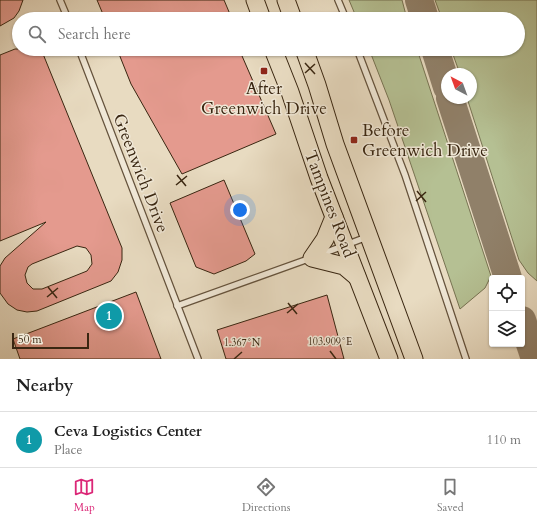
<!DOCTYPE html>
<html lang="en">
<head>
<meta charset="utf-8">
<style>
  :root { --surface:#fff; --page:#f6f6f6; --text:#222; --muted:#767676; --line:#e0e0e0; --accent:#db2777 }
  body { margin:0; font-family:Cardo,serif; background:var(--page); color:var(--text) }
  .controls { position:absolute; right:12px; bottom:12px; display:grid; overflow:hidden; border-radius:4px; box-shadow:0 1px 3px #0004 }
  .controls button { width:36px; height:36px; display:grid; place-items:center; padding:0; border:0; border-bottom:1px solid var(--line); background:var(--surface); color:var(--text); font:20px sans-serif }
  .compass { position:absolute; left:441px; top:68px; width:36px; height:36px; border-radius:50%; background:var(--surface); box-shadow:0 1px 3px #0004; rotate:319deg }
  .scale { position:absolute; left:12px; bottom:10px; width:77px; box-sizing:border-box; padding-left:4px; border:2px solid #392611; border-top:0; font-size:11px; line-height:14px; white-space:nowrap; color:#392611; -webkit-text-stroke:3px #f0e8d7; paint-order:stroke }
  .you { position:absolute; left:240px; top:210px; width:14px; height:14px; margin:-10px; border:3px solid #fff; border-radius:50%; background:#1a73e8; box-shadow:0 0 0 6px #1a73e833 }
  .badge { display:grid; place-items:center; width:26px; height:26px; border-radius:50%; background:var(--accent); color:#fff; font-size:13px; font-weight:700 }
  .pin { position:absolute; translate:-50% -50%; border:2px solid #fff; box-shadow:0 1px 4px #0006 }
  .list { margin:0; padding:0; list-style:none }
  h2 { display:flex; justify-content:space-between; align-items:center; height:52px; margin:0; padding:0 16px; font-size:17px }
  h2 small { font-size:13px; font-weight:400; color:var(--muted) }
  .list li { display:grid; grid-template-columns:26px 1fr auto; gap:12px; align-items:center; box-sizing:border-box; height:56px; padding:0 16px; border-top:1px solid var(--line) }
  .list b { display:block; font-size:15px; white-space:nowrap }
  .list p { margin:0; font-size:13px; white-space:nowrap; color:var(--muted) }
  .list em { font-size:13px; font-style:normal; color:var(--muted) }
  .icon { flex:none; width:22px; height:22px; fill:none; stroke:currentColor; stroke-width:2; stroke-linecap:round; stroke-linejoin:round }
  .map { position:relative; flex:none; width:537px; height:359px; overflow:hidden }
  .search { position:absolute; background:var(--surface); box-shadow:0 1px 3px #0004; left:12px; right:12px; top:12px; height:44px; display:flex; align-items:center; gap:10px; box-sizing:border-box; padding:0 14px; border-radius:22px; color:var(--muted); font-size:15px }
  .sheet { height:108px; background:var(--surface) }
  nav { display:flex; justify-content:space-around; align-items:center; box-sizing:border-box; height:56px; border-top:1px solid var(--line); background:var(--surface); font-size:11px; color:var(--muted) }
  nav a { display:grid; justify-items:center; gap:2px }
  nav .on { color:var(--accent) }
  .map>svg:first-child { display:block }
  .green { fill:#b5c093; stroke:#777352 }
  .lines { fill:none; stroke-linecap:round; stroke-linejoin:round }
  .taxiway { stroke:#908069; stroke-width:28 }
  .building { fill:#e49a8e; stroke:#392611; fill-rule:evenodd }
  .service-casing { stroke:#65533d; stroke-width:8 }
  .primary-casing { stroke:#392611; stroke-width:19 }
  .service { stroke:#f0e8d7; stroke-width:5.5 }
  .primary { stroke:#e8dbc1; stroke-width:17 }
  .ticks { fill:none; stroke:#392611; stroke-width:1.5 }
  .poi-dot { fill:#8f2418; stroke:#f0e8d7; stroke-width:1.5 }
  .labels { text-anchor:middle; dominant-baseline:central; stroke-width:3; stroke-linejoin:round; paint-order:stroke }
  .poi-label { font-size:17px; fill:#392611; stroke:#f0e8d7 }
  .street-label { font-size:17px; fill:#392611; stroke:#f0e8d7 }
  .ticks-label { font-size:10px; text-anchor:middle; fill:#392611; stroke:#f0e8d7; stroke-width:3; stroke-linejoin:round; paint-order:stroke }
</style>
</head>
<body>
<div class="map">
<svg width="537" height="359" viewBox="0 0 537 359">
  <rect width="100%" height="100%" fill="#e8dbc1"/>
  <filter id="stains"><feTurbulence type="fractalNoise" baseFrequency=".005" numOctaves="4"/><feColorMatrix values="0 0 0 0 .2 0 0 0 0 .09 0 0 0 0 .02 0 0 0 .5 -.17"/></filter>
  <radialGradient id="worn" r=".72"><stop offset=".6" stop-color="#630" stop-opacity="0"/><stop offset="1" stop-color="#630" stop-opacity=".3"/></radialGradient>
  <g class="green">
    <polygon points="349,0 402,0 407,19 357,19"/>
    <polygon points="435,0 537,0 537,281 528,273 519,260 467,98 471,98 471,74 460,74 451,49 518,49 518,19 442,19"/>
    <polygon points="369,49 417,49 491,276 485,288 460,309 389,100"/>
  </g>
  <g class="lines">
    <g class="taxiway">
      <polyline points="419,0 425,19"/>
      <polyline points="435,49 447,87"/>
      <polyline points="450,98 508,278"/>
      <polyline points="522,320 535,359"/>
    </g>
  </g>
  <g class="building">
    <polygon points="0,0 23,0 19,11 14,18 0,26"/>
    <polygon points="97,0 224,0 232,19 105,19"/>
    <path d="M15 49H41L122 248V260L118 272 111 281 37 311 27 312 17 310 8 304 0 293V266L5 258 46 222 0 241V55ZM77 246 86 248 91 255 92 264 87 271 42 289H33L27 283 25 275 28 267 32 264Z"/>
    <polygon points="117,49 239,49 276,134 182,174 131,84"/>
    <polygon points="224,180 255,254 246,261 214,274 196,267 170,203"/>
    <polygon points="136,292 161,359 20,359 13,339"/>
    <polygon points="327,295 344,359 226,359 217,330"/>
  </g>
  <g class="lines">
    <defs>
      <g id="service">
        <polyline points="60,0 68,19"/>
        <polyline points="338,0 346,19"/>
        <polyline points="79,49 198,359"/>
        <polyline points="357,49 405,175 466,359"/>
        <polyline points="319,255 367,237"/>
        <polyline points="177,306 311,258"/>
      </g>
      <g id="primary">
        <polyline points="255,0 262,19"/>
        <polyline points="286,0 293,19"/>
        <polyline points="273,49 290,92 319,178 389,359"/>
        <polyline points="304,49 317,85 335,144 414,359"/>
        <polyline points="334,217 325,239 312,258 344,266 357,277"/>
      </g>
    </defs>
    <use href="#service" class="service-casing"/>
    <use href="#primary" class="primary-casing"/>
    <use href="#service" class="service"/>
    <use href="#primary" class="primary"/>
  </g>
  <path class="ticks" d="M305 63 315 74M305 73 315 64M177 175 186 186M176 185 187 176M417 191 426 202M416 201 426 192M48 287 57 298M47 297 58 288M288 303 297 314M287 313 298 304M330 351 336 359M234 359 242 352"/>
  <g class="poi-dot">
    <rect x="260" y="67" width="8" height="8" rx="2"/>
    <rect x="350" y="136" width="8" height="8" rx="2"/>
  </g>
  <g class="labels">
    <g class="poi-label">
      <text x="264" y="88">After<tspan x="264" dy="20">Greenwich Drive</tspan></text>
      <text x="362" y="130" text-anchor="start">Before<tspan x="362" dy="20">Greenwich Drive</tspan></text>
    </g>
    <g class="street-label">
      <text transform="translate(141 173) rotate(69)">Greenwich Drive</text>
      <text transform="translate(330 204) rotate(69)">Tampines Road</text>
    </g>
  </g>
  <g class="ticks-label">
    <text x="330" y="345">103.909°E</text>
    <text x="242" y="346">1.367°N</text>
  </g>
  <rect width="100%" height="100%" filter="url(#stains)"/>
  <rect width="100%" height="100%" fill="url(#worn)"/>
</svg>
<div class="controls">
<button><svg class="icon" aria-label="locate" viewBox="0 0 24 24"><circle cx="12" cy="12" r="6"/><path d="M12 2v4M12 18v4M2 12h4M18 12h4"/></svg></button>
<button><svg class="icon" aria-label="layers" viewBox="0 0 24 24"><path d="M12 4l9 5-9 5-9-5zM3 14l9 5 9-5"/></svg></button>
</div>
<svg class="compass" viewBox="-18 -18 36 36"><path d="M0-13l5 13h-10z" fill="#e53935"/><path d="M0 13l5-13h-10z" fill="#767676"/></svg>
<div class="scale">50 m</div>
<div class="you"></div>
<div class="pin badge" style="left:109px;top:316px;background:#0f9aa8">1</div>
<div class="search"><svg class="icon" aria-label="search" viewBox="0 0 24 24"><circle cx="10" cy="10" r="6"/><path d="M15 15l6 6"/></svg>Search here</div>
</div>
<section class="sheet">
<h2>Nearby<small></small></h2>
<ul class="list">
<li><span class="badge" style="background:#0f9aa8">1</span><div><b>Ceva Logistics Center</b><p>Place</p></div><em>110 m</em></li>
</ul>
</section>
<nav>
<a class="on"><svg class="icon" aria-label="map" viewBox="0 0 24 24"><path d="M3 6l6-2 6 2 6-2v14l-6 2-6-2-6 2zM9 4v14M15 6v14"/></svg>Map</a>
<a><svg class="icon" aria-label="directions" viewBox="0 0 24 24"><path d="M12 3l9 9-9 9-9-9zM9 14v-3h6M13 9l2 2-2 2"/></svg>Directions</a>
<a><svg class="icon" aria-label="saved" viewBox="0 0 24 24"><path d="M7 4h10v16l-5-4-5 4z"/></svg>Saved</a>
</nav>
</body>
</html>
